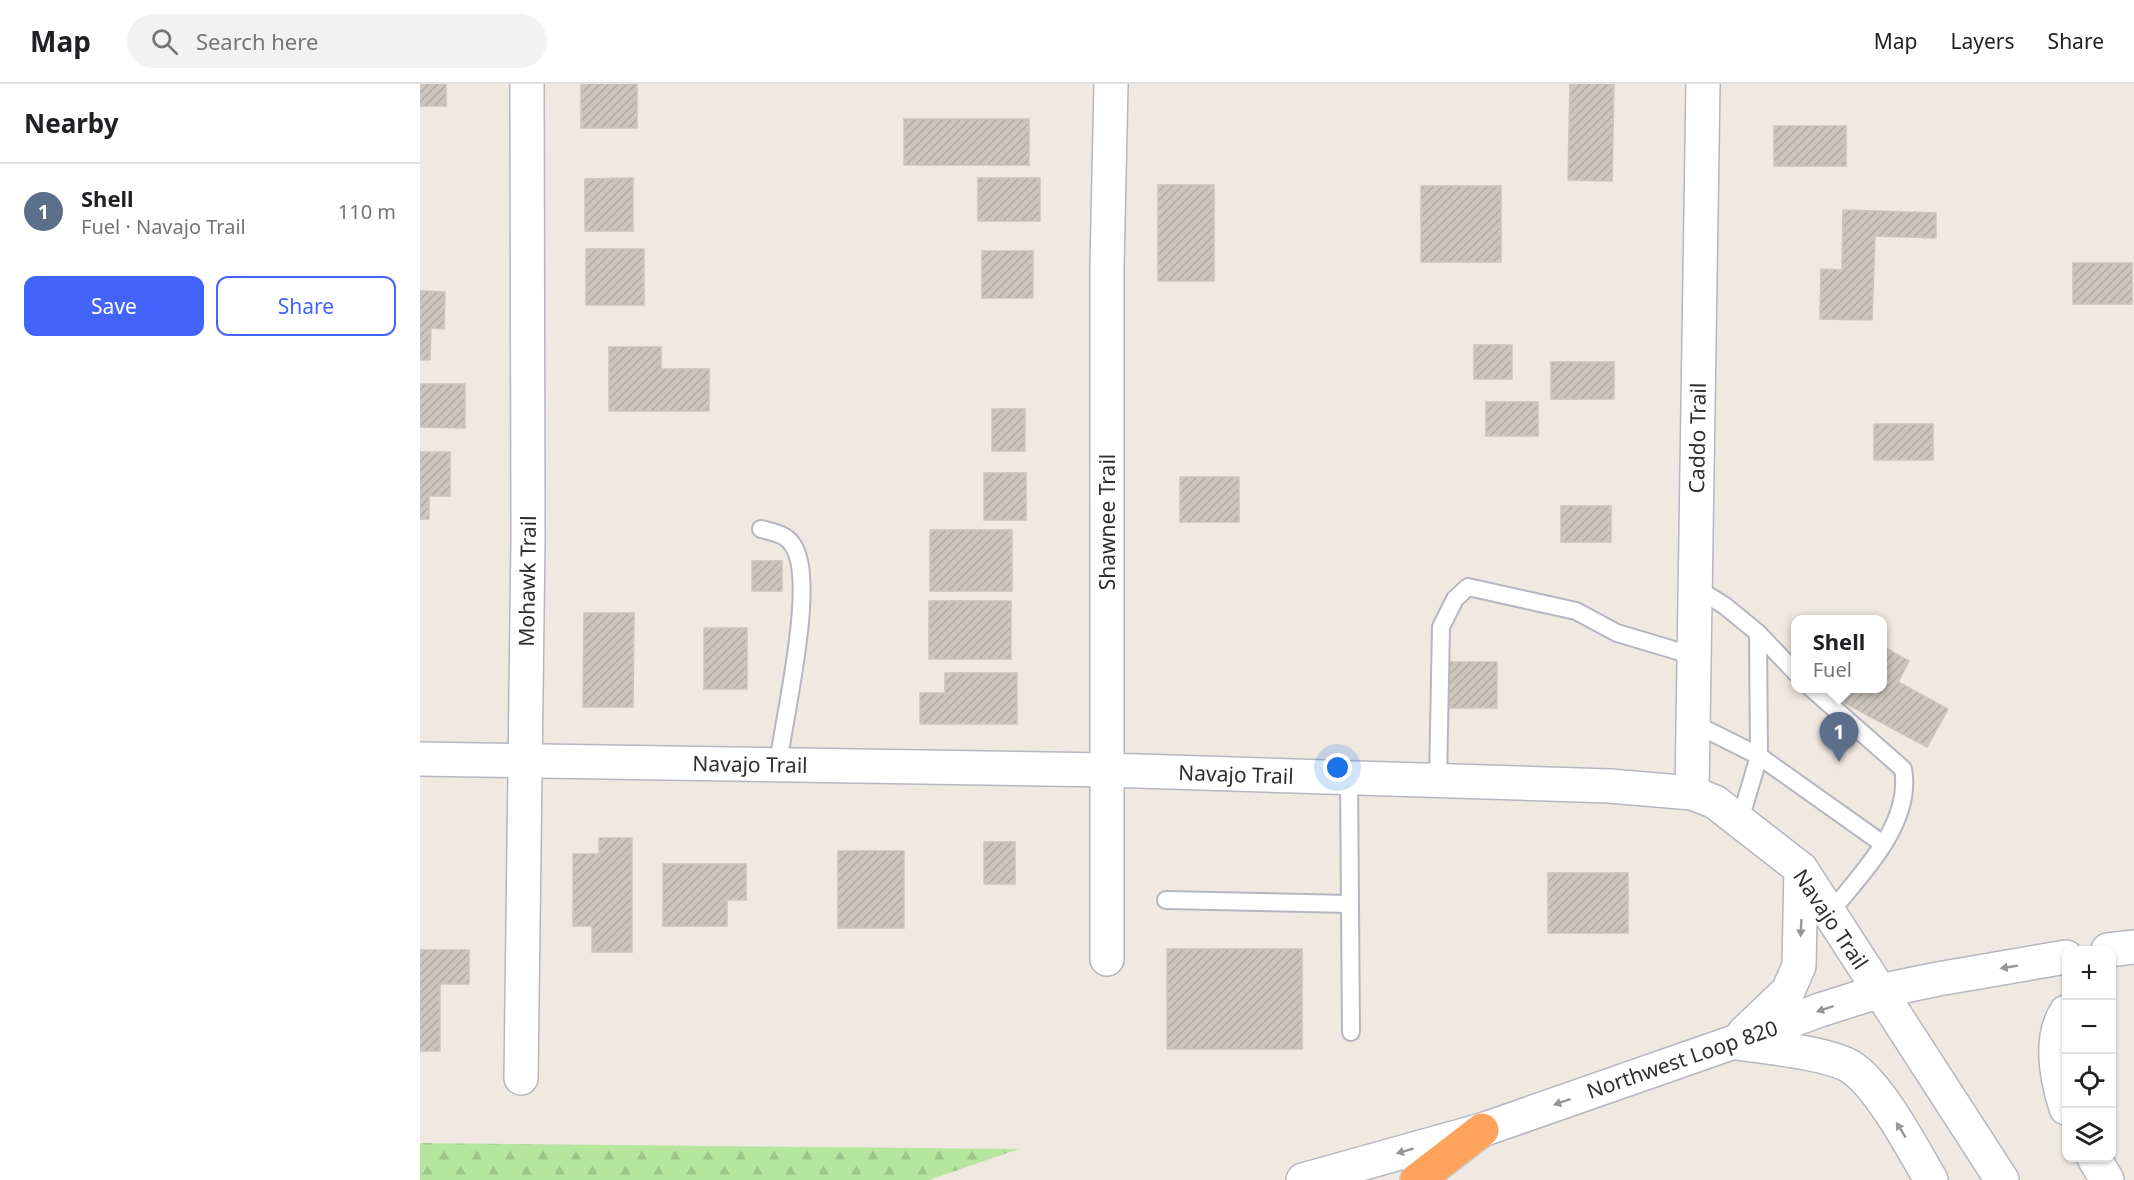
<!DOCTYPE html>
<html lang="en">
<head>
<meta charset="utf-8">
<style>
  :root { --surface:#fff; --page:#f2f2f2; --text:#202124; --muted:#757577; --line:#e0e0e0; --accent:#4264fb }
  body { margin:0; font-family:"Noto Sans",sans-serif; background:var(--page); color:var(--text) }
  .controls { position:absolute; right:18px; bottom:18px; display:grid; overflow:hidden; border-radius:12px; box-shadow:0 2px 4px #0004 }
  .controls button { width:54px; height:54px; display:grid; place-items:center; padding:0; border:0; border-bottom:2px solid var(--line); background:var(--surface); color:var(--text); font:30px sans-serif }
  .you { position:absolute; left:918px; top:684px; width:21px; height:21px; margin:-15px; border:4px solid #fff; border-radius:50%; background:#1a73e8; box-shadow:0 0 0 9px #1a73e833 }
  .badge { display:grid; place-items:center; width:39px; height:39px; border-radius:50%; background:var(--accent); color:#fff; font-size:20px; font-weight:700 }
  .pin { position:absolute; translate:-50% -50px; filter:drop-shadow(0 2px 3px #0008) }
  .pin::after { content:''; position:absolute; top:32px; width:21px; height:18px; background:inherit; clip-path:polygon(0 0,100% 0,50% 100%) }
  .popup { position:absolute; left:1371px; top:531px; width:96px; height:78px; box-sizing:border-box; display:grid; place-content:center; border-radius:12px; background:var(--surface); filter:drop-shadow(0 2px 4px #0005); font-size:20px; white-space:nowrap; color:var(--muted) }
  .popup b { font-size:22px; color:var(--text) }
  .popup::after { content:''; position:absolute; left:50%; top:100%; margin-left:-12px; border:12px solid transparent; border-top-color:var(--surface) }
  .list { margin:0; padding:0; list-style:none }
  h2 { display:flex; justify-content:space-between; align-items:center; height:78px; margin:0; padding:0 24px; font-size:26px }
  h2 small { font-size:20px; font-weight:400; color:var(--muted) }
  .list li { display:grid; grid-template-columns:39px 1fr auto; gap:18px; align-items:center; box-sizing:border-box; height:96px; padding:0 24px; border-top:2px solid var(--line) }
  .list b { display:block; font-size:22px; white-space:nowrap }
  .list p { margin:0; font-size:20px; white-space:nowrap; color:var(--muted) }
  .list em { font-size:20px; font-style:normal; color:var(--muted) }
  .actions { display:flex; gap:12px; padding:18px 24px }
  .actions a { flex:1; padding:14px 0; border:2px solid var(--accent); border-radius:12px; text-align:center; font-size:21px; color:var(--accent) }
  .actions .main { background:var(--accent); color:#fff }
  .icon { flex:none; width:33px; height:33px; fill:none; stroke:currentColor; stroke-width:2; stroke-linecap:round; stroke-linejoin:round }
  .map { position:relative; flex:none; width:1714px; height:1096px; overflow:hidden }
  header { display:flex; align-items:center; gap:36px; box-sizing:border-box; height:84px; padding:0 30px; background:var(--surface); border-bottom:2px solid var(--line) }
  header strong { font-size:28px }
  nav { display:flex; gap:33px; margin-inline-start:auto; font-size:21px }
  .search { width:420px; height:54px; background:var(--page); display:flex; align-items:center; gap:15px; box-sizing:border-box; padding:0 21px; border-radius:33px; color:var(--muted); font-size:22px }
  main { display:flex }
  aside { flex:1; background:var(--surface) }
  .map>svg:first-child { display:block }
  .forest { fill:url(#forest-firs) }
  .building { fill:url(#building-hatch); stroke:#cbc5ba; stroke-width:1.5 }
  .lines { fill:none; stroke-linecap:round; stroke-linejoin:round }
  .service-casing { stroke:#b4b7c1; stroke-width:20 }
  .minor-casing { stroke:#b4b7c1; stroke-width:36 }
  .tertiary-casing { stroke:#b4b7c1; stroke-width:36 }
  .secondary-casing { stroke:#b4b7c1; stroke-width:36 }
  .motorway-casing { stroke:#c9c9c9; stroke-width:36 }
  .service { stroke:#fff; stroke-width:16 }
  .minor { stroke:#fff; stroke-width:33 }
  .tertiary { stroke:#fff; stroke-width:33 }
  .secondary { stroke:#fff; stroke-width:33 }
  .motorway { stroke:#ffa35c; stroke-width:33 }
  .oneway { fill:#969696 }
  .labels { text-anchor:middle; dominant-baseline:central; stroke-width:6; stroke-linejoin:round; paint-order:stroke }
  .street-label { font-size:21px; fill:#2e2e2e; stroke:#fff }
</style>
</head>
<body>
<header>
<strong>Map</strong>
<div class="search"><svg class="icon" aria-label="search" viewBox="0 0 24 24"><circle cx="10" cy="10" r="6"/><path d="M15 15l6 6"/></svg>Search here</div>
<nav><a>Map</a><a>Layers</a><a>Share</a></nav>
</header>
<main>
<aside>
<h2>Nearby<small></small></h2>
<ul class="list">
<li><span class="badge" style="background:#5c6f8a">1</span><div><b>Shell</b><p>Fuel · Navajo Trail</p></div><em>110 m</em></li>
</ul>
<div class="actions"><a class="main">Save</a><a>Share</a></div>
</aside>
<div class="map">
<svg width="1714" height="1096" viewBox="0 0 1714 1096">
  <defs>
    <pattern id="forest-firs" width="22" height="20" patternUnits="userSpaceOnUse" patternTransform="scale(1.5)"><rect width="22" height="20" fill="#b6e59e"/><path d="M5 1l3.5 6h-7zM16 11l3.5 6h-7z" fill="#9dc588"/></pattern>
    <pattern id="building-hatch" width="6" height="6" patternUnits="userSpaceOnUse" patternTransform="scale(1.5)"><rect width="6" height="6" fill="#cbc7bf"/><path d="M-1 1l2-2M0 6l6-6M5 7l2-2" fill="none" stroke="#afaba4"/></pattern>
  </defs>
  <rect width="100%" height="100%" fill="#efe9e1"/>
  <polygon class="forest" points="0,1059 599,1065 509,1096 0,1096"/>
  <g class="building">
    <rect x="0" y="0" width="26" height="22"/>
    <rect x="161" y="0" width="56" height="44"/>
    <polygon points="1150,0 1194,0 1192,97 1148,96"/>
    <rect x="484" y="35" width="125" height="46"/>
    <rect x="1354" y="42" width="72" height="40"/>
    <polygon points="213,94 213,147 165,147 165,95"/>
    <rect x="558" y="94" width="62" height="43"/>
    <rect x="738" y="101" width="56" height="96"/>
    <rect x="1001" y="102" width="80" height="76"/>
    <polygon points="1423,126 1516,129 1516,154 1455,152 1452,236 1400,235 1401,185 1422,186"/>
    <rect x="166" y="165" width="58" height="56"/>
    <rect x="562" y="167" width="51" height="47"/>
    <rect x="1653" y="179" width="59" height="41"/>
    <polygon points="0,207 25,208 24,245 11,244 10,276 0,276"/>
    <rect x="1054" y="261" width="38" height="34"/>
    <polygon points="189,263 241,263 241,285 289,285 289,327 189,327"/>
    <rect x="1131" y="278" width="63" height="37"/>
    <polygon points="0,300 45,300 45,344 0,343"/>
    <rect x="1066" y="318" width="52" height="34"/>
    <rect x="572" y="325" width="33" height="42"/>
    <rect x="1454" y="340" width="59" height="36"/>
    <polygon points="0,368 30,368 30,412 9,412 9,435 0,435"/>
    <rect x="564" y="389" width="42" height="47"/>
    <rect x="760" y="393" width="59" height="45"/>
    <rect x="1141" y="422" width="50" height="36"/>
    <rect x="510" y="446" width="82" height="61"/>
    <rect x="332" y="477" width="30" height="30"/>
    <rect x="509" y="517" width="82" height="58"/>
    <polygon points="164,529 214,529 213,623 163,623"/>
    <rect x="284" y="544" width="43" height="61"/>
    <polygon points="1462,562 1489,577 1478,598 1528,625 1507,663 1419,616 1425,604 1462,604"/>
    <rect x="1028" y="578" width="49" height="46"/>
    <polygon points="525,589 597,589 597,640 500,640 500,609 525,609"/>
    <polygon points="179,754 212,754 212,868 172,868 172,842 153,842 153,770 179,770"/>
    <rect x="564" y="758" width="31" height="42"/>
    <rect x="418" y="767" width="66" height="77"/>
    <polygon points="243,780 326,780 326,816 307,816 307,842 243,842"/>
    <rect x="1128" y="789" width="80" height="60"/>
    <rect x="747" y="865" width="135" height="100"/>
    <polygon points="0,866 49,866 49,900 20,900 20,967 0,967"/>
  </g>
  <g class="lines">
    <defs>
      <g id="service">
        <path d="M341 445C356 449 368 450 375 465 395 504 364 633 358 681"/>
        <polyline points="1275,503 1305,522 1338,549 1376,589"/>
        <path d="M1391 604 1483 685C1493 740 1441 789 1410 829"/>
        <polyline points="1273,639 1339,672 1463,760"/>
        <polyline points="929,693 931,948"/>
        <polyline points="1018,697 1021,543 1035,515 1048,503 1156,527 1197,549 1274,572"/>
        <polyline points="1320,736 1339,672 1338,549"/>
        <polyline points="746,816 930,820"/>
      </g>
      <g id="minor">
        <polyline points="0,675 687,686 687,875"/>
        <polyline points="1272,709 1283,0"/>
        <polyline points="101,994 108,455 107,0"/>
      </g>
      <g id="tertiary">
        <polyline points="691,0 687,183 687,686 1190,702 1272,709 1295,718 1381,785 1582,1096"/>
        <polyline points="883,1096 1062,1046"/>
      </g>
      <g id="secondary">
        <polyline points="1688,866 1714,863"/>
        <path d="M1646 928C1629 955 1637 996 1646 1024"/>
        <polyline points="1324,949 1368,907 1379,882 1381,785"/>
        <path d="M1317 959C1345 963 1409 969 1431 983 1460 1002 1493 1065 1511 1096"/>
        <polyline points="1062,1046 1314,958 1400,926 1460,907 1518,895 1646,873"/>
        <polyline points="1674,1074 1687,1096"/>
      </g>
      <polyline id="motorway" points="997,1096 1062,1046"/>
    </defs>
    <use href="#service" class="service-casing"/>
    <use href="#minor" class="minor-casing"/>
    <use href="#tertiary" class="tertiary-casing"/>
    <use href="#secondary" class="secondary-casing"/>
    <use href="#motorway" class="motorway-casing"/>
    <use href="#service" class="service"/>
    <use href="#minor" class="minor"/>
    <use href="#tertiary" class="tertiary"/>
    <use href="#secondary" class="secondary"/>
    <use href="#motorway" class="motorway"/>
  </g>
  <defs><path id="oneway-solid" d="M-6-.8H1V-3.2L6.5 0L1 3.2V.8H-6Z" transform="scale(1.5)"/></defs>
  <g class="oneway">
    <use href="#oneway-solid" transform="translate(1381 844) rotate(93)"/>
    <use href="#oneway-solid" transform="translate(1589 883) rotate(171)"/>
    <use href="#oneway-solid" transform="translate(1405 925) rotate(162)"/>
    <use href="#oneway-solid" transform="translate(1142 1018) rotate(161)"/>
    <use href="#oneway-solid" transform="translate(1481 1046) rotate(-122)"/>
    <use href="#oneway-solid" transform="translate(985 1067) rotate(164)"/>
  </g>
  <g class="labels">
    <g class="street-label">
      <text transform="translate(1277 354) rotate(-89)">Caddo Trail</text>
      <text transform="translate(687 438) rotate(-90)">Shawnee Trail</text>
      <text transform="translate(107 497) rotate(-89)">Mohawk Trail</text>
      <text transform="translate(330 680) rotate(1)">Navajo Trail</text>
      <text transform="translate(816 690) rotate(2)">Navajo Trail</text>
      <text transform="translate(1411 835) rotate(56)">Navajo Trail</text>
      <text transform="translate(1262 975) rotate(-19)">Northwest Loop 820</text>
    </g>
  </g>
</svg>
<div class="controls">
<button>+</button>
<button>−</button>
<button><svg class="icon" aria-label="locate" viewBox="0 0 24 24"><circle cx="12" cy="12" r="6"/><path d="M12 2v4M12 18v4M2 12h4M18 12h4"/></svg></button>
<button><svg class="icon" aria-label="layers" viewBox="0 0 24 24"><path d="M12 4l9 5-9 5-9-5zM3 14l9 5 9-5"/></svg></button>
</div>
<div class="you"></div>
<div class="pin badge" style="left:1419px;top:678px;background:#5c6f8a">1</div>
<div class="popup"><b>Shell</b>Fuel</div>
</div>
</main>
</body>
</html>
